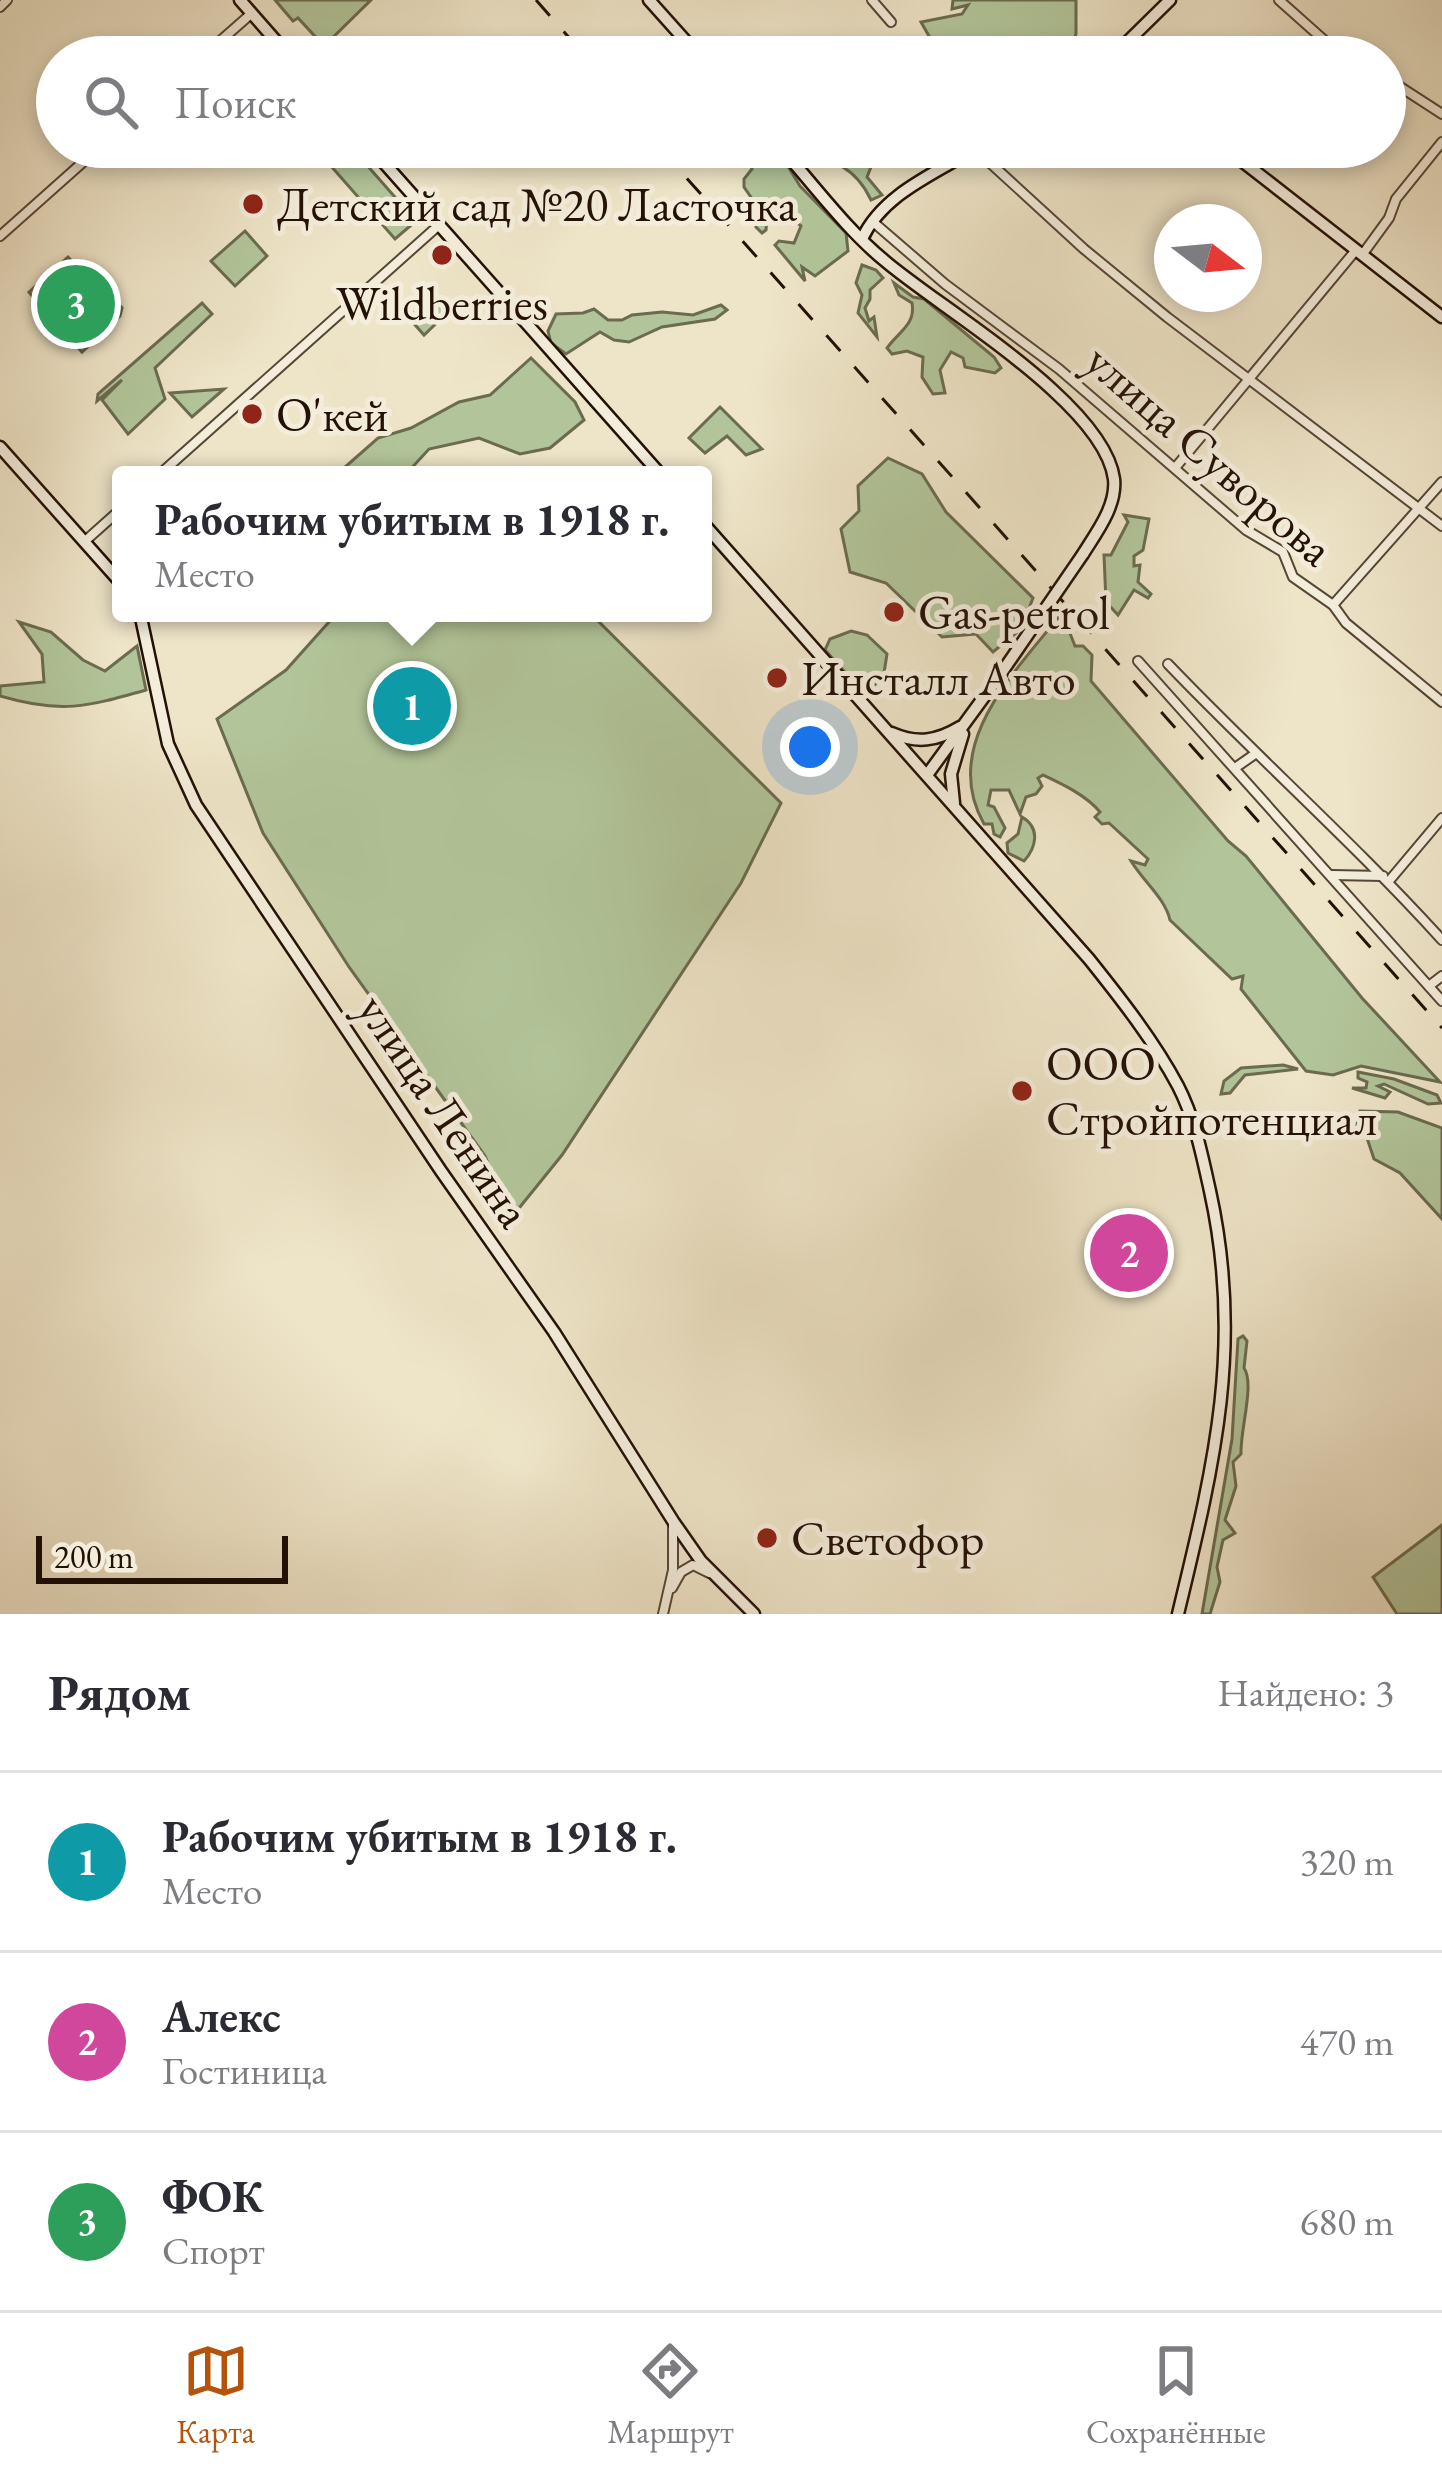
<!DOCTYPE html>
<html lang="ru">
<head>
<meta charset="utf-8">
<style>
  :root { --surface:#fff; --page:#f7f7f7; --text:#2b2b33; --muted:#7c7c81; --line:#e1e1e2; --accent:#b45309 }
  body { margin:0; font-family:"EB Garamond",serif; background:var(--page); color:var(--text) }
  .compass { position:absolute; left:1154px; top:204px; width:108px; height:108px; border-radius:50%; background:var(--surface); box-shadow:0 6px 18px #0003; rotate:106deg }
  .scale { position:absolute; left:36px; bottom:30px; width:252px; box-sizing:border-box; padding-left:12px; border:6px solid #241105; border-top:0; font-size:33px; line-height:42px; white-space:nowrap; color:#241105; -webkit-text-stroke:9px #f4eddb; paint-order:stroke }
  .you { position:absolute; left:810px; top:747px; width:42px; height:42px; margin:-30px; border:9px solid #fff; border-radius:50%; background:#1a73e8; box-shadow:0 0 0 18px #1a73e833 }
  .badge { display:grid; place-items:center; width:78px; height:78px; border-radius:50%; background:var(--accent); color:#fff; font-size:39px; font-weight:700 }
  .pin { position:absolute; translate:-50% -50%; border:6px solid #fff; box-shadow:0 3px 12px #0006 }
  .popup { position:absolute; left:112px; top:466px; width:600px; height:156px; box-sizing:border-box; display:grid; place-content:center; border-radius:12px; background:var(--surface); filter:drop-shadow(0 3px 9px #0005); font-size:39px; white-space:nowrap; color:var(--muted) }
  .popup b { font-size:45px; color:var(--text) }
  .popup::after { content:''; position:absolute; left:50%; top:100%; margin-left:-24px; border:24px solid transparent; border-top-color:var(--surface) }
  .list { margin:0; padding:0; list-style:none }
  h2 { display:flex; justify-content:space-between; align-items:center; height:156px; margin:0; padding:0 48px; font-size:51px }
  h2 small { font-size:39px; font-weight:400; color:var(--muted) }
  .list li { display:grid; grid-template-columns:78px 1fr auto; gap:36px; align-items:center; box-sizing:border-box; height:180px; padding:0 48px; border-top:3px solid var(--line) }
  .list b { display:block; font-size:45px; white-space:nowrap }
  .list p { margin:0; font-size:39px; white-space:nowrap; color:var(--muted) }
  .list em { font-size:39px; font-style:normal; color:var(--muted) }
  .icon { flex:none; width:66px; height:66px; fill:none; stroke:currentColor; stroke-width:2; stroke-linecap:round; stroke-linejoin:round }
  .map { position:relative; flex:none; width:1442px; height:1614px; overflow:hidden }
  .search { position:absolute; background:var(--surface); box-shadow:0 6px 18px #0003; left:36px; right:36px; top:36px; height:132px; display:flex; align-items:center; gap:30px; box-sizing:border-box; padding:0 42px; border-radius:66px; color:var(--muted); font-size:45px }
  .sheet { height:696px; background:var(--surface) }
  nav { display:flex; justify-content:space-around; align-items:center; box-sizing:border-box; height:168px; border-top:3px solid var(--line); background:var(--surface); font-size:33px; color:var(--muted) }
  nav a { display:grid; justify-items:center; gap:6px }
  nav .on { color:var(--accent) }
  .map>svg:first-child { display:block }
  .green { fill:#b2c59a; stroke:#6b6b50; stroke-width:3 }
  .lines { fill:none; stroke-linecap:round; stroke-linejoin:round }
  .street-casing { stroke:#564636; stroke-width:12 }
  .secondary-casing { stroke:#241105; stroke-width:15 }
  .street { stroke:#f4eddb; stroke-width:8 }
  .secondary { stroke:#f4eddb; stroke-width:10 }
  .rail { stroke:#241105; stroke-width:3; stroke-dasharray:21 21; stroke-linecap:butt }
  .secondary-bridge-casing { stroke:#241105; stroke-width:15; stroke-linecap:butt }
  .secondary-bridge { stroke:#f4eddb; stroke-width:10 }
  .poi-dot { fill:#8f2418; stroke:#f4eddb; stroke-width:4.5 }
  .labels { text-anchor:middle; dominant-baseline:central; stroke-width:10; stroke-linejoin:round; paint-order:stroke }
  .poi-label { font-size:48px; fill:#241105; stroke:#f4eddb; text-anchor:start }
  .street-label { font-size:48px; fill:#241105; stroke:#f4eddb }
</style>
</head>
<body>
<div class="map">
<svg width="1442" height="1614" viewBox="0 0 1442 1614">
  <rect width="100%" height="100%" fill="#eee4c7"/>
  <filter id="stains"><feTurbulence type="fractalNoise" baseFrequency=".00167" numOctaves="4"/><feColorMatrix values="0 0 0 0 .2 0 0 0 0 .09 0 0 0 0 .02 0 0 0 .5 -.17"/></filter>
  <radialGradient id="worn" r=".72"><stop offset=".6" stop-color="#630" stop-opacity="0"/><stop offset="1" stop-color="#630" stop-opacity=".3"/></radialGradient>
  <g class="green">
    <polygon points="275,0 371,0 324,46 298,18 293,21"/>
    <polygon points="953,0 1076,0 1076,34 1068,57 929,57 937,50 921,22 962,14 968,5 952,9"/>
    <polygon points="351,147 416,221 395,239 330,165"/>
    <polygon points="744,147 768,147 780,162 786,163 800,186 846,233 848,251 815,276 802,267 805,281 775,245 779,241 794,243 801,226 785,212 768,208 766,230 762,233 756,227 755,203 744,187 744,179 752,169"/>
    <path d="M800 147H879L867 177 882 195 871 200C856 168 834 159 800 155Z"/>
    <polygon points="245,231 267,256 235,286 211,261"/>
    <polygon points="68,257 113,305 117,302 122,308 120,316 82,352 29,292"/>
    <polygon points="862,265 876,270 883,278 870,290 870,299 865,308 869,321 874,317 877,337 858,313 862,295 856,283"/>
    <path d="M894 283 913 297 924 299 994 357 1001 368 995 373 965 367 963 358 951 352 940 370 945 393 933 394 922 377 923 357 907 351 892 354 887 348C898 332 916 325 912 303L899 295Z"/>
    <polygon points="432,296 447,313 424,335 409,318"/>
    <polygon points="202,303 212,314 155,368 165,399 128,434 102,400 122,380 97,401 98,394"/>
    <polygon points="721,305 727,310 715,319 662,327 629,342 614,340 600,332 566,354 551,343 548,331 556,314 583,313 594,309 608,320 622,320 632,315 662,312 693,315"/>
    <polygon points="531,358 575,402 584,420 550,448 520,454 479,438 429,449 406,474 336,475 378,438 411,428 459,402 490,395"/>
    <polygon points="224,389 192,417 170,393"/>
    <polygon points="720,407 762,449 746,455 727,436 705,453 689,438"/>
    <polygon points="888,458 922,474 946,512 1033,598 1021,629 993,652 976,634 942,637 886,583 850,572 841,529 859,511 858,486"/>
    <polygon points="1124,515 1149,519 1143,550 1134,556 1134,566 1140,565 1138,582 1151,594 1148,598 1134,590 1118,615 1106,602 1104,555 1111,555 1128,522"/>
    <polygon points="337,613 590,613 781,803 741,883 562,1155 511,1218 485,1156 349,967 263,833 217,719 286,670"/>
    <path d="M1062 613 1075 646H1083L1092 655 1091 681 1228 841 1246 856 1362 998 1440 1082 1361 1066 1333 1075 1306 1071 1241 989 1243 976 1232 979 1170 920C1165 898 1143 881 1131 861L1145 865 1148 859 1109 823 1102 824 1095 817 1100 812C1086 795 1062 784 1043 775L1038 778 1042 786 1036 794 1026 797 1020 814 1009 790H991L988 805 994 807 1005 828 1000 837 994 834 992 824H984C939 745 1016 671 1062 613Z"/>
    <path d="M19 622 51 632 83 660 105 671 137 646 146 690C86 707 61 714 0 696V686L44 682 42 654Z"/>
    <polygon points="851,631 867,635 887,654 884,673 870,691 862,691 825,650 830,639"/>
    <path d="M1022 817C1041 828 1036 848 1024 861L1008 853 1007 843 1018 834Z"/>
    <polygon points="1283,1065 1298,1069 1245,1075 1230,1093 1221,1094 1224,1081 1241,1068"/>
    <polygon points="1358,1072 1394,1079 1437,1095 1441,1103 1428,1104 1384,1084 1378,1086 1390,1092 1385,1098 1352,1088 1366,1088 1367,1082 1358,1078"/>
    <polygon points="1360,1111 1398,1112 1442,1128 1442,1219 1400,1173 1374,1159 1365,1132 1357,1125"/>
    <path d="M1243 1336 1247 1341 1244 1368C1255 1384 1240 1430 1241 1454L1233 1462 1236 1486 1225 1520 1235 1533 1223 1540 1217 1567 1220 1582 1210 1614H1202L1232 1439 1238 1339Z"/>
    <polygon points="1442,1525 1442,1614 1397,1614 1373,1577"/>
  </g>
  <g class="lines">
    <defs>
      <g id="street">
        <polyline points="872,0 891,22"/>
        <polyline points="1279,0 1325,41 1351,57"/>
        <polyline points="0,7 7,0"/>
        <polyline points="202,57 252,13"/>
        <polyline points="1385,77 1442,114"/>
        <polyline points="975,149 1084,249 1167,317 1442,526"/>
        <polyline points="872,221 945,284 1059,369 1246,530 1283,552 1293,577 1333,605 1346,623 1442,702"/>
        <polyline points="0,236 100,147"/>
        <polyline points="1362,255 1389,218 1396,199 1442,142"/>
        <polyline points="1175,468 1356,250"/>
        <polyline points="159,475 439,225"/>
        <polyline points="84,542 121,509"/>
        <polyline points="1333,605 1442,482"/>
        <polyline points="1138,661 1442,1001"/>
        <path d="M1168 664C1258 758 1355 844 1442 940"/>
        <polyline points="1235,768 1255,754"/>
        <polyline points="1332,875 1383,876"/>
        <polyline points="1389,881 1442,818"/>
        <polyline points="1429,986 1442,976"/>
        <polyline points="672,1588 681,1572 693,1565 709,1573"/>
        <polyline points="663,1614 673,1570 673,1521"/>
      </g>
      <g id="secondary">
        <polyline points="240,0 290,57"/>
        <polyline points="649,0 700,57"/>
        <polyline points="1112,57 1170,0"/>
        <polyline points="370,147 661,475"/>
        <path d="M780 147C814 185 846 229 885 261 941 309 1104 403 1114 479 1117 506 1096 533 1083 554"/>
        <polyline points="1224,147 1442,317"/>
        <path d="M862 239C883 193 937 173 978 147"/>
        <polyline points="0,447 121,583"/>
        <path d="M703 523 1089 959C1121 999 1154 1041 1178 1086 1195 1119 1202 1155 1210 1191 1244 1345 1214 1465 1178 1614"/>
        <polyline points="140,613 168,744 196,805 441,1171 554,1332 673,1521 701,1561 754,1614"/>
        <path d="M892 733C917 744 937 741 960 727"/>
        <polyline points="927,775 1000,675"/>
        <polyline points="954,803 951,774 963,734"/>
      </g>
    </defs>
    <use href="#street" class="street-casing"/>
    <use href="#secondary" class="secondary-casing"/>
    <use href="#street" class="street"/>
    <use href="#secondary" class="secondary"/>
    <g class="rail">
      <polyline points="536,0 586,57"/>
      <polyline points="659,147 1442,1028"/>
    </g>
    <defs>
      <polyline id="secondary-bridge" points="1000,675 1083,554"/>
    </defs>
    <use href="#secondary-bridge" class="secondary-bridge-casing"/>
    <use href="#secondary-bridge" class="secondary-bridge"/>
  </g>
  <g class="poi-dot">
    <circle cx="253" cy="204" r="12"/>
    <circle cx="442" cy="255" r="12"/>
    <circle cx="252" cy="414" r="12"/>
    <circle cx="894" cy="612" r="12"/>
    <circle cx="777" cy="678" r="12"/>
    <circle cx="1022" cy="1091" r="12"/>
    <circle cx="767" cy="1538" r="12"/>
  </g>
  <g class="labels">
    <g class="poi-label">
      <text x="277" y="204">Детский сад №20 Ласточка</text>
      <text x="442" y="303" text-anchor="middle">Wildberries</text>
      <text x="276" y="414">О'кей</text>
      <text x="918" y="612">Gas-petrol</text>
      <text x="801" y="678">Инсталл Авто</text>
      <text x="1046" y="1063">ООО<tspan x="1046" dy="55">Стройпотенциал</tspan></text>
      <text x="791" y="1538">Светофор</text>
    </g>
    <g class="street-label">
      <text transform="translate(1210 454) rotate(41)">улица Суворова</text>
      <text transform="translate(445 1110) rotate(56)">улица Ленина</text>
    </g>
  </g>
  <rect width="100%" height="100%" filter="url(#stains)"/>
  <rect width="100%" height="100%" fill="url(#worn)"/>
</svg>
<svg class="compass" viewBox="-18 -18 36 36"><path d="M0-13l5 13h-10z" fill="#e53935"/><path d="M0 13l5-13h-10z" fill="#7c7c81"/></svg>
<div class="scale">200 m</div>
<div class="you"></div>
<div class="pin badge" style="left:412px;top:706px;background:#0f9aa8">1</div>
<div class="popup"><b>Рабочим убитым в 1918 г.</b>Место</div>
<div class="pin badge" style="left:1129px;top:1253px;background:#d1479c">2</div>
<div class="pin badge" style="left:76px;top:304px;background:#2e9e5b">3</div>
<div class="search"><svg class="icon" aria-label="search" viewBox="0 0 24 24"><circle cx="10" cy="10" r="6"/><path d="M15 15l6 6"/></svg>Поиск</div>
</div>
<section class="sheet">
<h2>Рядом<small>Найдено: 3</small></h2>
<ul class="list">
<li><span class="badge" style="background:#0f9aa8">1</span><div><b>Рабочим убитым в 1918 г.</b><p>Место</p></div><em>320 m</em></li>
<li><span class="badge" style="background:#d1479c">2</span><div><b>Алекс</b><p>Гостиница</p></div><em>470 m</em></li>
<li><span class="badge" style="background:#2e9e5b">3</span><div><b>ФОК</b><p>Спорт</p></div><em>680 m</em></li>
</ul>
</section>
<nav>
<a class="on"><svg class="icon" aria-label="map" viewBox="0 0 24 24"><path d="M3 6l6-2 6 2 6-2v14l-6 2-6-2-6 2zM9 4v14M15 6v14"/></svg>Карта</a>
<a><svg class="icon" aria-label="directions" viewBox="0 0 24 24"><path d="M12 3l9 9-9 9-9-9zM9 14v-3h6M13 9l2 2-2 2"/></svg>Маршрут</a>
<a><svg class="icon" aria-label="saved" viewBox="0 0 24 24"><path d="M7 4h10v16l-5-4-5 4z"/></svg>Сохранённые</a>
</nav>
</body>
</html>
